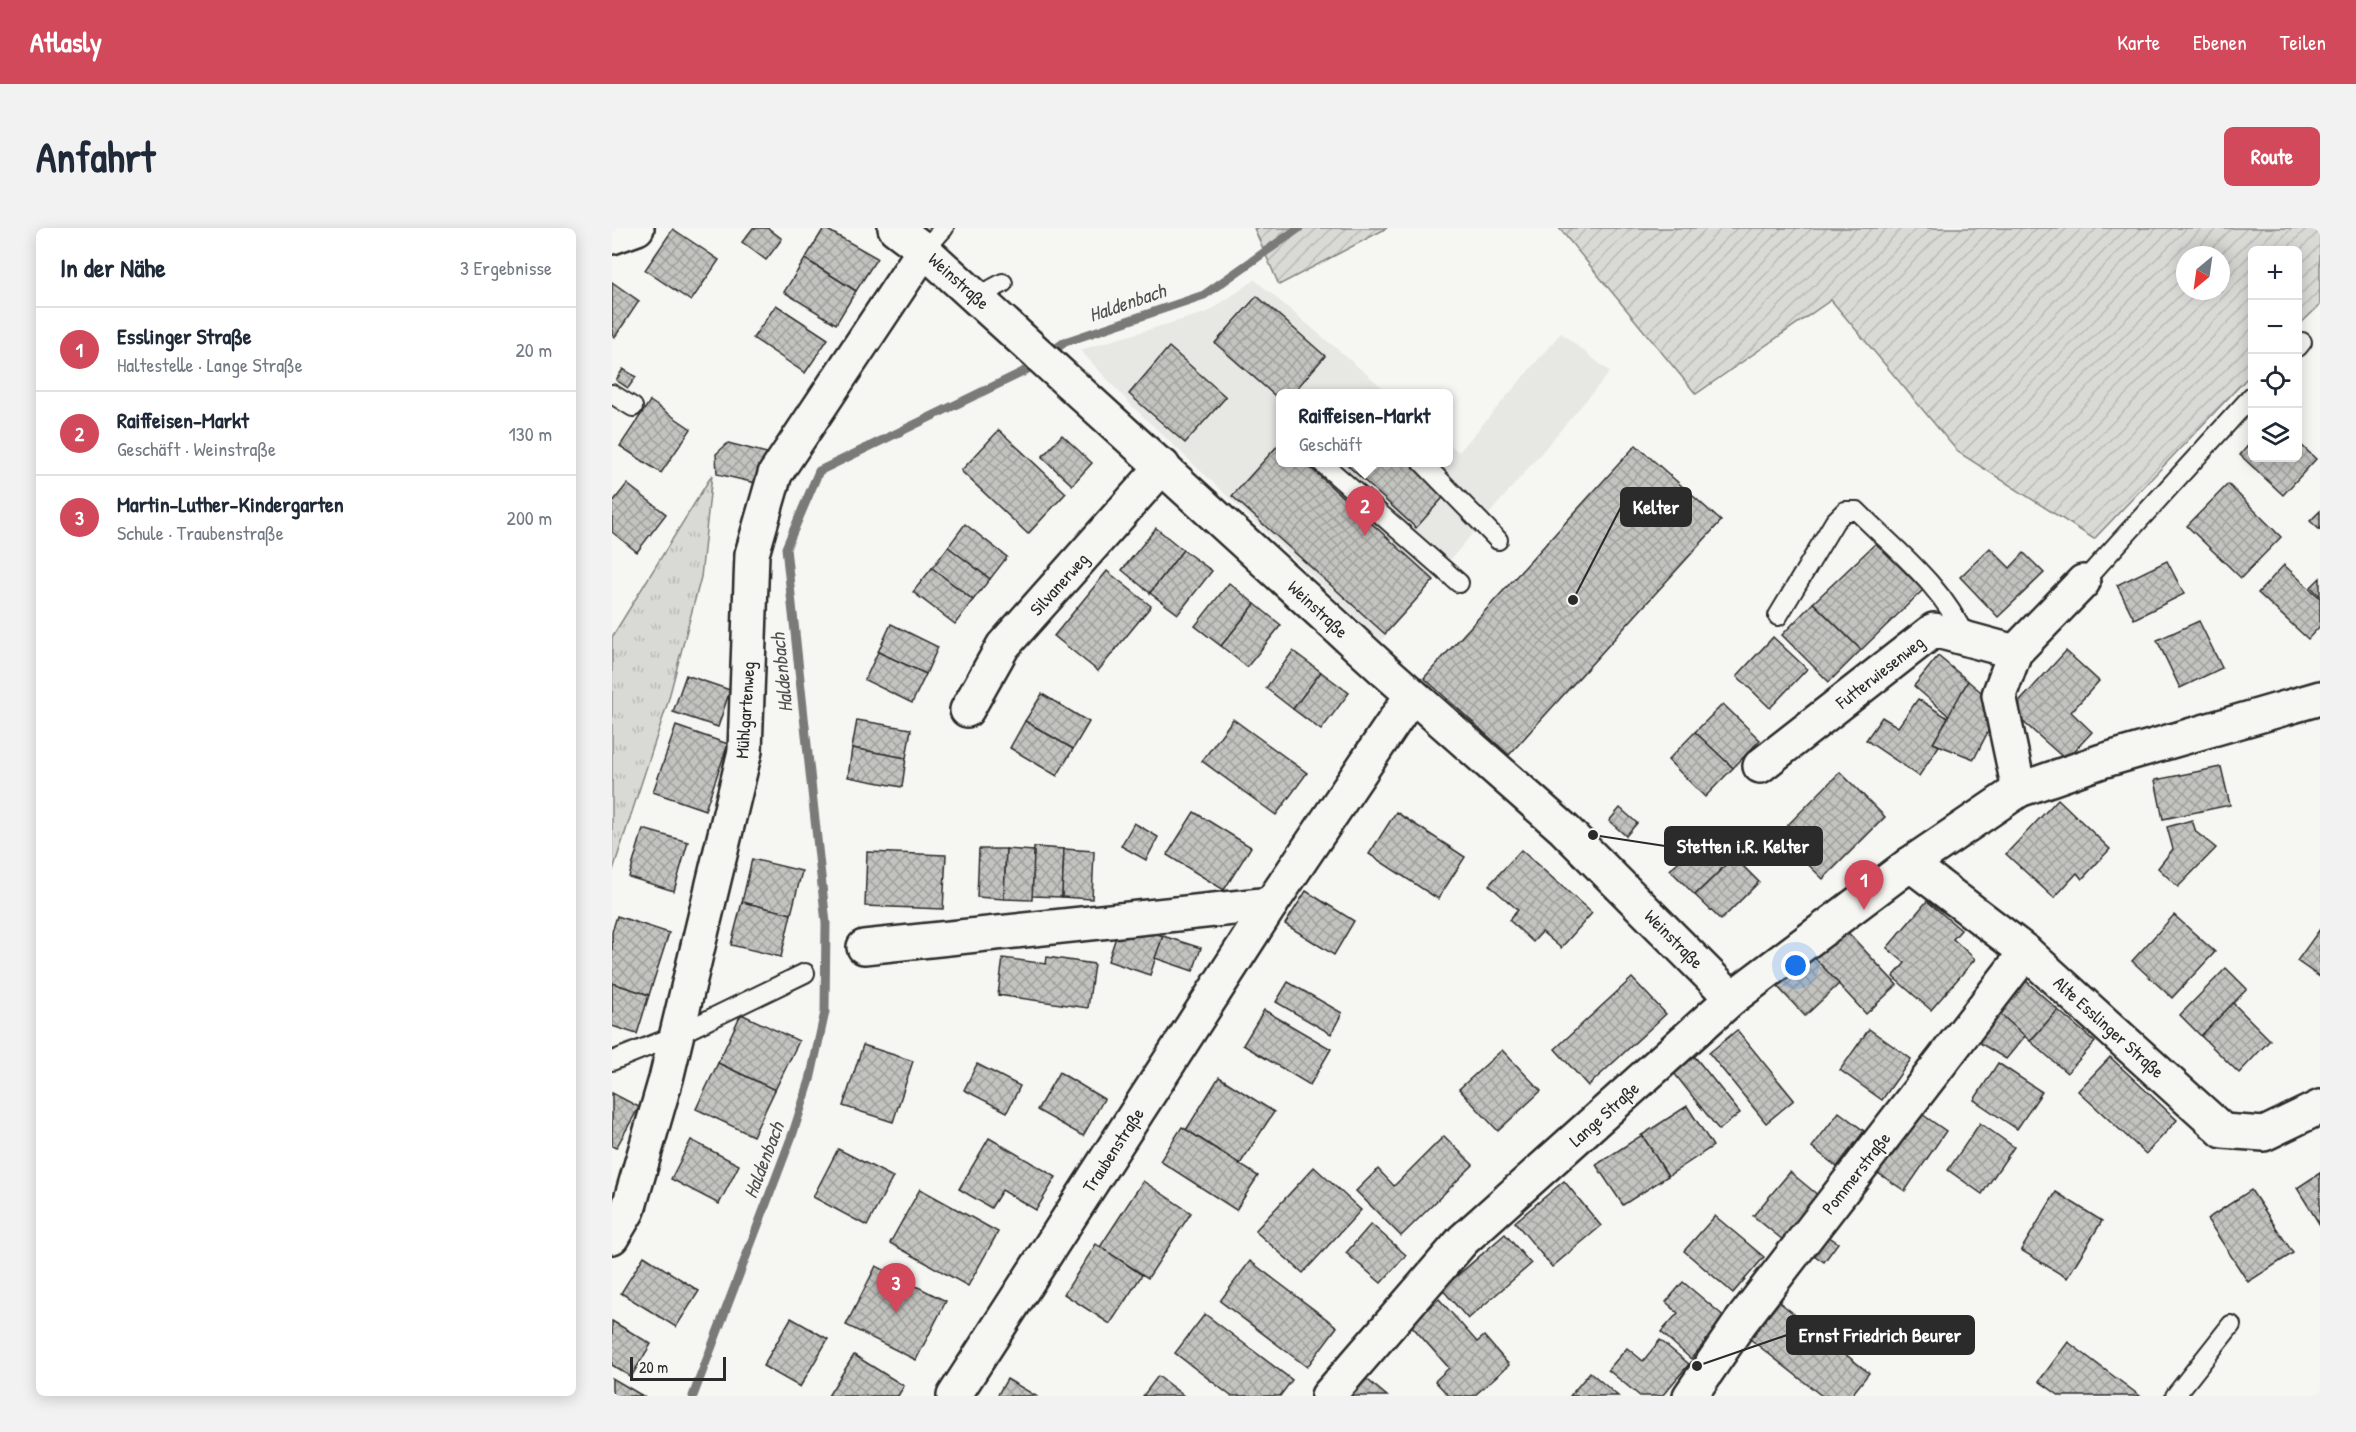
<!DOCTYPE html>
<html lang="de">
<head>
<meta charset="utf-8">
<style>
  :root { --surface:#fff; --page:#f2f2f3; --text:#1f2937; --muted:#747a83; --line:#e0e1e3; --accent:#d1495b }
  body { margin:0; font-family:"Patrick Hand",sans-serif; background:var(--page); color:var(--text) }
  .controls { position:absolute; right:18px; top:18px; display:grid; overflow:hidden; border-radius:9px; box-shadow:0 3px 15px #0003 }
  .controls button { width:54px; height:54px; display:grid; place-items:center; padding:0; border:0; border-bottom:2px solid var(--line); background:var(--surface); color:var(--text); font:30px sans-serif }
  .compass { position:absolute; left:1564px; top:18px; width:54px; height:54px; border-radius:50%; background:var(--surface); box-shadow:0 3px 15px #0003; rotate:209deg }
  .scale { position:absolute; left:18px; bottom:15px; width:96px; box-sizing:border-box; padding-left:6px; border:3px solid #2b2b2b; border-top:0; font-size:16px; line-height:21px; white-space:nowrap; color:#2b2b2b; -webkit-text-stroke:4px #f6f6f2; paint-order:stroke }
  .you { position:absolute; left:1184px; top:738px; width:21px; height:21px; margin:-15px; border:4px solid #fff; border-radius:50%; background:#1a73e8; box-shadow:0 0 0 9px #1a73e833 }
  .badge { display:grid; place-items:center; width:39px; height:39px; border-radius:50%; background:var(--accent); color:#fff; font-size:20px; font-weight:700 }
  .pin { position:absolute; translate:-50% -50px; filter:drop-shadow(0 2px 3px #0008) }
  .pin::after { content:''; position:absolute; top:32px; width:21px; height:18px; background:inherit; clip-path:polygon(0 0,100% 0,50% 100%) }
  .popup { position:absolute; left:664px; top:161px; width:177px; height:78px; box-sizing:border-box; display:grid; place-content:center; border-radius:9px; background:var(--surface); filter:drop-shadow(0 2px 4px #0005); font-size:20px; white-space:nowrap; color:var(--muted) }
  .popup b { font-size:22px; color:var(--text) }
  .popup::after { content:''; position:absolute; left:50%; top:100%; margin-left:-12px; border:12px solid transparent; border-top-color:var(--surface) }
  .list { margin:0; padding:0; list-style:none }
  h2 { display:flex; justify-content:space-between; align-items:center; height:78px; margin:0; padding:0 24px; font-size:26px }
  h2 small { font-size:20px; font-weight:400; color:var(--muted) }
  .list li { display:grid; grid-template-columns:39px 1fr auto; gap:18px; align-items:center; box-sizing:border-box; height:84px; padding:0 24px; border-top:2px solid var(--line) }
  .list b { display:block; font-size:22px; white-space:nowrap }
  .list p { margin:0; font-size:20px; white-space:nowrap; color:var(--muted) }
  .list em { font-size:20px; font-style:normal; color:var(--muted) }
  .icon { flex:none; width:33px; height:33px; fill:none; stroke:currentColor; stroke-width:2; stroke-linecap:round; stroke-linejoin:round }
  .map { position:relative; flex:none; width:1708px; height:1168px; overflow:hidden; border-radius:9px }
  header { display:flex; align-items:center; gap:36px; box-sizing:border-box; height:84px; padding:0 30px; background:var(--accent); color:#fff }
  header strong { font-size:28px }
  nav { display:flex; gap:33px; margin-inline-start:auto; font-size:21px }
  .intro { display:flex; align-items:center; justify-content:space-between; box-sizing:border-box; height:144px; padding:0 36px }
  h1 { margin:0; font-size:42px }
  .button { padding:15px 27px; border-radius:9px; background:var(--accent); color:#fff; font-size:21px; font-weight:700 }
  main { display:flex; gap:36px; padding:0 36px }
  aside { flex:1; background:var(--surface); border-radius:9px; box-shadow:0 3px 15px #0003 }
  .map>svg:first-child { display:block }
  .built { fill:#e7e7e3 }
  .grass { fill:url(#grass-tufts); stroke:#828280; stroke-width:1.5 }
  .garden { fill:url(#garden-furrows); stroke:#828280; stroke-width:1.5; fill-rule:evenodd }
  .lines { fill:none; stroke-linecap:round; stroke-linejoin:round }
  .stream { stroke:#7a7a78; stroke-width:9 }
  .building { fill:url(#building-cross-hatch); stroke:#2b2b2b; stroke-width:1.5 }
  .lane-casing { stroke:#2b2b2b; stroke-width:22 }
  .street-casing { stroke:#2b2b2b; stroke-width:38 }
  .secondary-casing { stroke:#2b2b2b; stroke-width:38 }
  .lane { stroke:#f6f6f2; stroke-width:18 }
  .street { stroke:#f6f6f2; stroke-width:33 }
  .secondary { stroke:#f6f6f2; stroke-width:33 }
  .labels { text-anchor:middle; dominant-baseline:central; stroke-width:4.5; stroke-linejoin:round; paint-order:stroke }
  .street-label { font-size:18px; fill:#2b2b2b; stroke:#f6f6f2 }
  .water-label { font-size:20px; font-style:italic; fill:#525251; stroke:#f6f6f2 }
  .leader { fill:none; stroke:#2b2b2b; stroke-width:2 }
  .callout-dot { fill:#2b2b2b; stroke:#f6f6f2; stroke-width:2 }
  .callout { fill:#2b2b2b; stroke:#2b2b2b; stroke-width:2 }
  .callout-label { font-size:20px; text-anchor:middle; font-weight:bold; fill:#fff }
</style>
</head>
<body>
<header>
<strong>Atlasly</strong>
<nav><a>Karte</a><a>Ebenen</a><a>Teilen</a></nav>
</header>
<div class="intro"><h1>Anfahrt</h1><a class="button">Route</a></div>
<main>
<aside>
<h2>In der Nähe<small>3 Ergebnisse</small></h2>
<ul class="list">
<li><span class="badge">1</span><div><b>Esslinger Straße</b><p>Haltestelle · Lange Straße</p></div><em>20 m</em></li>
<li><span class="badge">2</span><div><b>Raiffeisen-Markt</b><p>Geschäft · Weinstraße</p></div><em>130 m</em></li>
<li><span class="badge">3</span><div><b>Martin-Luther-Kindergarten</b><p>Schule · Traubenstraße</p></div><em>200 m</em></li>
</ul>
</aside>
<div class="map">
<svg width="1708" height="1168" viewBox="0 0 1708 1168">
  <defs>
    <pattern id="grass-tufts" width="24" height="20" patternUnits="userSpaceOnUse" patternTransform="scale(1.5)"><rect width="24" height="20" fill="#d9d9d5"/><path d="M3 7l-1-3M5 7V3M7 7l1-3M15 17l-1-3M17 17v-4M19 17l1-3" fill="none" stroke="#babab7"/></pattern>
    <pattern id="garden-furrows" width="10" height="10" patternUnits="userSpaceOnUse" patternTransform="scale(1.5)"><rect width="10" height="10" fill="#d9d9d5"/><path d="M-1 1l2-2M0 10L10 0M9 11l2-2" fill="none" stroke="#babab7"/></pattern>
    <pattern id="building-cross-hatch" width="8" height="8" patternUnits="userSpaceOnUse" patternTransform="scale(1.5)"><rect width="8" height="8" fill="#c3c3c0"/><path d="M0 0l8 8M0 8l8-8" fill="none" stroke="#9f9f9c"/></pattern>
  </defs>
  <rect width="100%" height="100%" fill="#f6f6f2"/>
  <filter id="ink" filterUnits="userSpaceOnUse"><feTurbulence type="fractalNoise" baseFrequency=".0167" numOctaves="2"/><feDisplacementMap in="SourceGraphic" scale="12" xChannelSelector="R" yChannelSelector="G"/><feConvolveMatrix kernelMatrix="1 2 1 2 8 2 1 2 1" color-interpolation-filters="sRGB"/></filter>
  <g filter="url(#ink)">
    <polygon class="built" points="643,52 777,165 669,166 669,234 837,234 837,216 847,224 949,105 998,144 769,413 520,178 468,122 596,84"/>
    <polygon class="grass" points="100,247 89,349 55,477 0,645 0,409"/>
    <g class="garden">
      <polygon points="642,0 775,0 667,57"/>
      <path d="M947 0H1708V77L1686 98V22H1640V145L1482 311 1346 224 1219 72 1084 166ZM1573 27H1609V63H1573Z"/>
    </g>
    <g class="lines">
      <polyline class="stream" points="81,1168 181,905 198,852 213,784 214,695 174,320 207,243 411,144 453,114 592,67 687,0"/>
    </g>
    <g class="building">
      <polygon points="141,0 156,0 170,11 154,32 130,14"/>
      <polygon points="212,0 265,30 244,63 193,31"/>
      <polygon points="61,1 107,32 79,73 33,42"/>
      <polygon points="193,31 244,63 224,96 172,64"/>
      <polygon points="0,54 27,73 3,109 0,107"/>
      <polygon points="645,68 713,128 680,166 669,166 669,173 603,115"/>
      <polygon points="164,77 216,111 193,145 141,110"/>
      <polygon points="557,119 614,169 573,215 517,166"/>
      <polygon points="11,141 24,149 16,160 4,152"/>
      <polygon points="38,173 79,201 49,245 8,218"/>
      <polygon points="387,202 454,265 416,306 349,243"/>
      <polygon points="450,207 480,235 460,257 430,229"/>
      <polygon points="1640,213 1640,230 1686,230 1686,214 1704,231 1671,267 1628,227"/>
      <polygon points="669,214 669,234 692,234 822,352 773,406 620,268"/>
      <polygon points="116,215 155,225 148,256 105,246 104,226"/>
      <polygon points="1024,217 1109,293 897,527 812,450"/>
      <polygon points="732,234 804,234 836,264 804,300"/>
      <polygon points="15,256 54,286 25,324 0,304 0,275"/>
      <polygon points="1616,256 1669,309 1629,350 1575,298"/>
      <polygon points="1708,283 1708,302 1698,293"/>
      <polygon points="353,296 395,329 378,351 336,319"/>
      <polygon points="544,300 571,322 538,365 510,342"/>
      <polygon points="1264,315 1311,362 1249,422 1201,375"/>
      <polygon points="336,319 378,351 361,372 320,340"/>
      <polygon points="1378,320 1398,340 1412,325 1432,345 1386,389 1348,349"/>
      <polygon points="571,322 600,343 566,386 538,365"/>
      <polygon points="1555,333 1572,366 1522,391 1505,357"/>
      <polygon points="1672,337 1708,370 1708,398 1696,411 1646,365"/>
      <polygon points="320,340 361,372 343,396 301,364"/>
      <polygon points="495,343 539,378 486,443 442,408"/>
      <polygon points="1708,350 1708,368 1699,359"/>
      <polygon points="617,355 643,376 609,418 583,398"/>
      <polygon points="1201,375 1249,422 1217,454 1170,407"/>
      <polygon points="643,376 669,397 635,439 609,418"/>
      <polygon points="1587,393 1610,440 1568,460 1545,412"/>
      <polygon points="279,396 326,419 314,446 266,424"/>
      <polygon points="1161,409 1195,441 1158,480 1125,448"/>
      <polygon points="681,423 709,444 681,481 654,460"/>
      <polygon points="1454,423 1487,453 1459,484 1480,504 1454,532 1399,483"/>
      <polygon points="266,424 314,446 300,475 253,452"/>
      <polygon points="1326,428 1356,453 1337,488 1302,458"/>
      <polygon points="709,444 737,465 709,502 681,481"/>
      <polygon points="74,447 118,462 106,499 61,484"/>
      <polygon points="1356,453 1388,480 1362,531 1321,515"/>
      <polygon points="430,466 477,494 461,521 413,493"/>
      <polygon points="1306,471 1336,490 1321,515 1327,518 1307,548 1254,512 1270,489 1286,499"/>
      <polygon points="1111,476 1148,512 1121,540 1083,504"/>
      <polygon points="621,491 695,545 664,587 590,533"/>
      <polygon points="245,492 299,501 294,530 240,520"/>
      <polygon points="413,493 461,521 445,548 398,520"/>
      <polygon points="64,498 116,516 93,582 41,564"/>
      <polygon points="1083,504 1121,540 1093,569 1056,532"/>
      <polygon points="240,520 294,530 290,559 236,549"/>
      <polygon points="1609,539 1618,577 1551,591 1543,552"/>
      <polygon points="1228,544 1273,589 1211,651 1166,607"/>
      <polygon points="1446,571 1498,621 1470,651 1465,645 1442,670 1394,626"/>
      <polygon points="1008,580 1025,595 1014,608 997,593"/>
      <polygon points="582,584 639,619 612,662 555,627"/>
      <polygon points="784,584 853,629 826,671 757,626"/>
      <polygon points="1580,592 1584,604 1604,620 1566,659 1546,640 1561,621 1555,599"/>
      <polygon points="522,595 546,609 534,632 509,618"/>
      <polygon points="31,601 76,614 62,663 17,649"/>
      <polygon points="1096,604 1122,629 1083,667 1058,642"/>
      <polygon points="422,619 452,621 450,669 420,668"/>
      <polygon points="367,621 394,621 392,671 365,669"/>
      <polygon points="394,621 422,623 420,672 392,671"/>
      <polygon points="452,621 482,623 480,671 450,669"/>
      <polygon points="909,622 980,685 949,720 930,704 921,714 897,692 906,682 877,657"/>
      <polygon points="255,624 334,627 331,681 253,678"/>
      <polygon points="1122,629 1147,654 1109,692 1083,667"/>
      <polygon points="140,631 190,643 179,686 130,674"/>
      <polygon points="694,663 742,693 722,727 673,696"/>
      <polygon points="1315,673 1349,702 1341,711 1363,731 1319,782 1281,749 1293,735 1275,720"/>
      <polygon points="130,674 179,686 169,729 119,717"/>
      <polygon points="1562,687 1603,724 1560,770 1520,733"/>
      <polygon points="5,688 57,705 37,767 0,755 0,704"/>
      <polygon points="509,694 551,708 538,747 496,733"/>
      <polygon points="1229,697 1285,757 1254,786 1198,725"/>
      <polygon points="1708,701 1708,749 1685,733"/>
      <polygon points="551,708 589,720 581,743 543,730"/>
      <polygon points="1198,725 1227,756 1193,788 1164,757"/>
      <polygon points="435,729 482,736 476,780 386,767 391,730 434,736"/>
      <polygon points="1614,740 1635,761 1589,808 1568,787"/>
      <polygon points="1020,750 1054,786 976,858 943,821"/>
      <polygon points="1412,751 1446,782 1418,813 1384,782"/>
      <polygon points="676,754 730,785 719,806 664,774"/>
      <polygon points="0,755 37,767 25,806 0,798"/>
      <polygon points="1621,775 1658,812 1627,845 1589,808"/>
      <polygon points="652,782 719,821 698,857 631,817"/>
      <polygon points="1384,782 1413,808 1394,831 1360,810"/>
      <polygon points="1446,782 1483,814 1455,845 1418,813"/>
      <polygon points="129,786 187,813 163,862 106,835"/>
      <polygon points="1257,801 1299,831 1270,872 1228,842"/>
      <polygon points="1125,802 1182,872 1154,895 1097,825"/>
      <polygon points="251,817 301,833 281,894 231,878"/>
      <polygon points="890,822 929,863 886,903 847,861"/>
      <polygon points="1079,824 1128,885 1107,902 1058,840"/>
      <polygon points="1498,829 1565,892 1534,926 1466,863"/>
      <polygon points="106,835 163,862 141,908 84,881"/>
      <polygon points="1386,835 1430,864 1405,901 1362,872"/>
      <polygon points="365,836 408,858 395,884 352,862"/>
      <polygon points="447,844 492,871 471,908 425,882"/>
      <polygon points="607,849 662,884 628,936 574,902"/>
      <polygon points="0,865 27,879 4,920 0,918"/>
      <polygon points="1075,878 1101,918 1056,948 1030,907"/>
      <polygon points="1301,880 1334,903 1293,963 1260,941"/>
      <polygon points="1227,884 1252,903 1225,939 1200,919"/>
      <polygon points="1368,895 1402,919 1370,966 1336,942"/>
      <polygon points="570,899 646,948 624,982 548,933"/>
      <polygon points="1030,907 1056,948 1011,977 984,937"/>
      <polygon points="832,908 861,937 789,1008 744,963 766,941 782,958"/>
      <polygon points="377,910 444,949 424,982 390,962 379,980 347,961"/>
      <polygon points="79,912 127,937 107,976 59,951"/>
      <polygon points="226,921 281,949 255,998 201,969"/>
      <polygon points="702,939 749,982 691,1045 643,1003"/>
      <polygon points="1178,944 1207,968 1171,1012 1141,988"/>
      <polygon points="1708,945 1708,997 1685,960"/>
      <polygon points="531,953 579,985 536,1050 488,1019"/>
      <polygon points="952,953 989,998 940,1039 903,994"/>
      <polygon points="308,961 386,1004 356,1058 278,1015"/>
      <polygon points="1639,962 1681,1025 1636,1054 1595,991"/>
      <polygon points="1444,964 1490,993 1455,1050 1409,1022"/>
      <polygon points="1103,988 1152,1029 1121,1065 1072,1023"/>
      <polygon points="759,996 794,1027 769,1055 734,1025"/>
      <polygon points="1210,1004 1226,1015 1212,1034 1196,1023"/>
      <polygon points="893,1006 919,1036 856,1091 830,1061"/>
      <polygon points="484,1016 530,1047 498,1096 452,1066"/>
      <polygon points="32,1028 87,1063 64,1099 9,1065"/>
      <polygon points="638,1033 725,1099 695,1139 608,1073"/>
      <polygon points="264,1038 334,1073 304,1132 234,1097"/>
      <polygon points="1071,1054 1114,1090 1079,1131 1049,1104 1066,1085 1054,1074"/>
      <polygon points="827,1071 865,1114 872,1108 897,1137 862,1168 837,1168 823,1153 837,1140 798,1096"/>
      <polygon points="1167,1074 1257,1145 1239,1168 1210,1168 1138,1111"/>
      <polygon points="593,1086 680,1152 668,1168 619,1168 563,1125"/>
      <polygon points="179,1090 216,1111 188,1159 151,1138"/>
      <polygon points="0,1093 39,1116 19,1149 0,1137"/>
      <polygon points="1048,1112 1077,1136 1050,1168 1028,1168 996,1142 1015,1120 1031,1133"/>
      <polygon points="1456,1114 1528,1168 1448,1168 1427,1153"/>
      <polygon points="242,1127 292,1158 286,1168 216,1168"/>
      <polygon points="978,1144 1006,1168 958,1168"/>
      <polygon points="546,1148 572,1168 531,1168"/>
      <polygon points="751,1148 775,1168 735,1168"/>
      <polygon points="0,1150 31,1168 0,1168"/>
      <polygon points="395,1151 424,1168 385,1168"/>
    </g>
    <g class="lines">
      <defs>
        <g id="lane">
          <polyline points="312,22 332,0"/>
          <polyline points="365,69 391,55"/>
          <polyline points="1686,119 1690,114"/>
          <polyline points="0,166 21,179"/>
          <polyline points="709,234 847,355"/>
          <polyline points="810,234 886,312"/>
          <polyline points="1471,354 1640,168"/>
          <path d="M1166 388 1223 293 1233 283H1245C1285 323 1331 358 1354 411"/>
          <polyline points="0,833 65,807 193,745"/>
          <polyline points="1563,1168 1619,1097"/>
        </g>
        <g id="street">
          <polyline points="283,0 312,22 771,441 952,601 1120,770"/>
          <polyline points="0,9 25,0"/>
          <polyline points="355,482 391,418 551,238"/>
          <polyline points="1148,538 1322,402 1403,424"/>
          <polyline points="1407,562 1387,467 1403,424 1471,354"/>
          <polyline points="1298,636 1414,724 1611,903 1652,906 1708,879"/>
          <polyline points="252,719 659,676"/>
          <polyline points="0,1009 16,982 54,851 133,523 140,326 163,246 312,22"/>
          <polyline points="342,1168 659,676 800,467"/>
          <polyline points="1078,1168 1128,1095 1414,724"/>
        </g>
        <polyline id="secondary" points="716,1168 851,1012 1120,770 1298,636 1407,562 1490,533 1708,470"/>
      </defs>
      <use href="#lane" class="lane-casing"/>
      <use href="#street" class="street-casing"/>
      <use href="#secondary" class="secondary-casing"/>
      <use href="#lane" class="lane"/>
      <use href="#street" class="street"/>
      <use href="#secondary" class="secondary"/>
    </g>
  </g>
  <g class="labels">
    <g class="street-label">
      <text transform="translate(347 53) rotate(42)">Weinstraße</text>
      <text transform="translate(447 356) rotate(-48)">Silvanerweg</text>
      <text transform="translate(706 381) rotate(43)">Weinstraße</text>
      <text transform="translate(1268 444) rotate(-38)">Futterwiesenweg</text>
      <text transform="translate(133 482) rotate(-86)">Mühlgartenweg</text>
      <text transform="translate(1062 711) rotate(45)">Weinstraße</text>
      <text transform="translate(1497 799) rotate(42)">Alte Esslinger Straße</text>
      <text transform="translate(992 886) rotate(-42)">Lange Straße</text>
      <text transform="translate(501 922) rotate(-57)">Traubenstraße</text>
      <text transform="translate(1244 945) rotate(-52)">Pommerstraße</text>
    </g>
    <g class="water-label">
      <text transform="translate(515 74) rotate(-19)">Haldenbach</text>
      <text transform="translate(169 445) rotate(-96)">Haldenbach</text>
      <text transform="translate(151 932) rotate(-69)">Haldenbach</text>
    </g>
  </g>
  <path class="leader" d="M961 372L1009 279M981 607L1053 618M1085 1138L1175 1107"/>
  <g class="callout-dot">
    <circle cx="961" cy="372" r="6"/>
    <circle cx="981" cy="607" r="6"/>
    <circle cx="1085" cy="1138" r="6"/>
  </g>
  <g class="callout">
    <rect x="1009" y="260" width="70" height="38" rx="6"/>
    <rect x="1053" y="599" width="157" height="38" rx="6"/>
    <rect x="1175" y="1088" width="187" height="38" rx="6"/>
  </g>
  <g class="callout-label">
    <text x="1044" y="286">Kelter</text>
    <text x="1131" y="625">Stetten i.R. Kelter</text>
    <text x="1268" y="1114">Ernst Friedrich Beurer</text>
  </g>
</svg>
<div class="controls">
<button>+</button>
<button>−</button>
<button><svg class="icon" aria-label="locate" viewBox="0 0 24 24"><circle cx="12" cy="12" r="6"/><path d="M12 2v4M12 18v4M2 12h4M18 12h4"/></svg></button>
<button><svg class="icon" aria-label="layers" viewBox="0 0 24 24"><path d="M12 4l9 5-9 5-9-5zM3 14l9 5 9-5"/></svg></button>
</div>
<svg class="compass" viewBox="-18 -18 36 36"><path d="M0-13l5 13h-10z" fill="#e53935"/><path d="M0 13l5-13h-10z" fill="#747a83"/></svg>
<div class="scale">20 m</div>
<div class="you"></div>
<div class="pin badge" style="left:1252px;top:682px">1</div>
<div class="pin badge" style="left:753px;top:308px">2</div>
<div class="popup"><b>Raiffeisen-Markt</b>Geschäft</div>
<div class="pin badge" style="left:284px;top:1085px">3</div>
</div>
</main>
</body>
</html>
